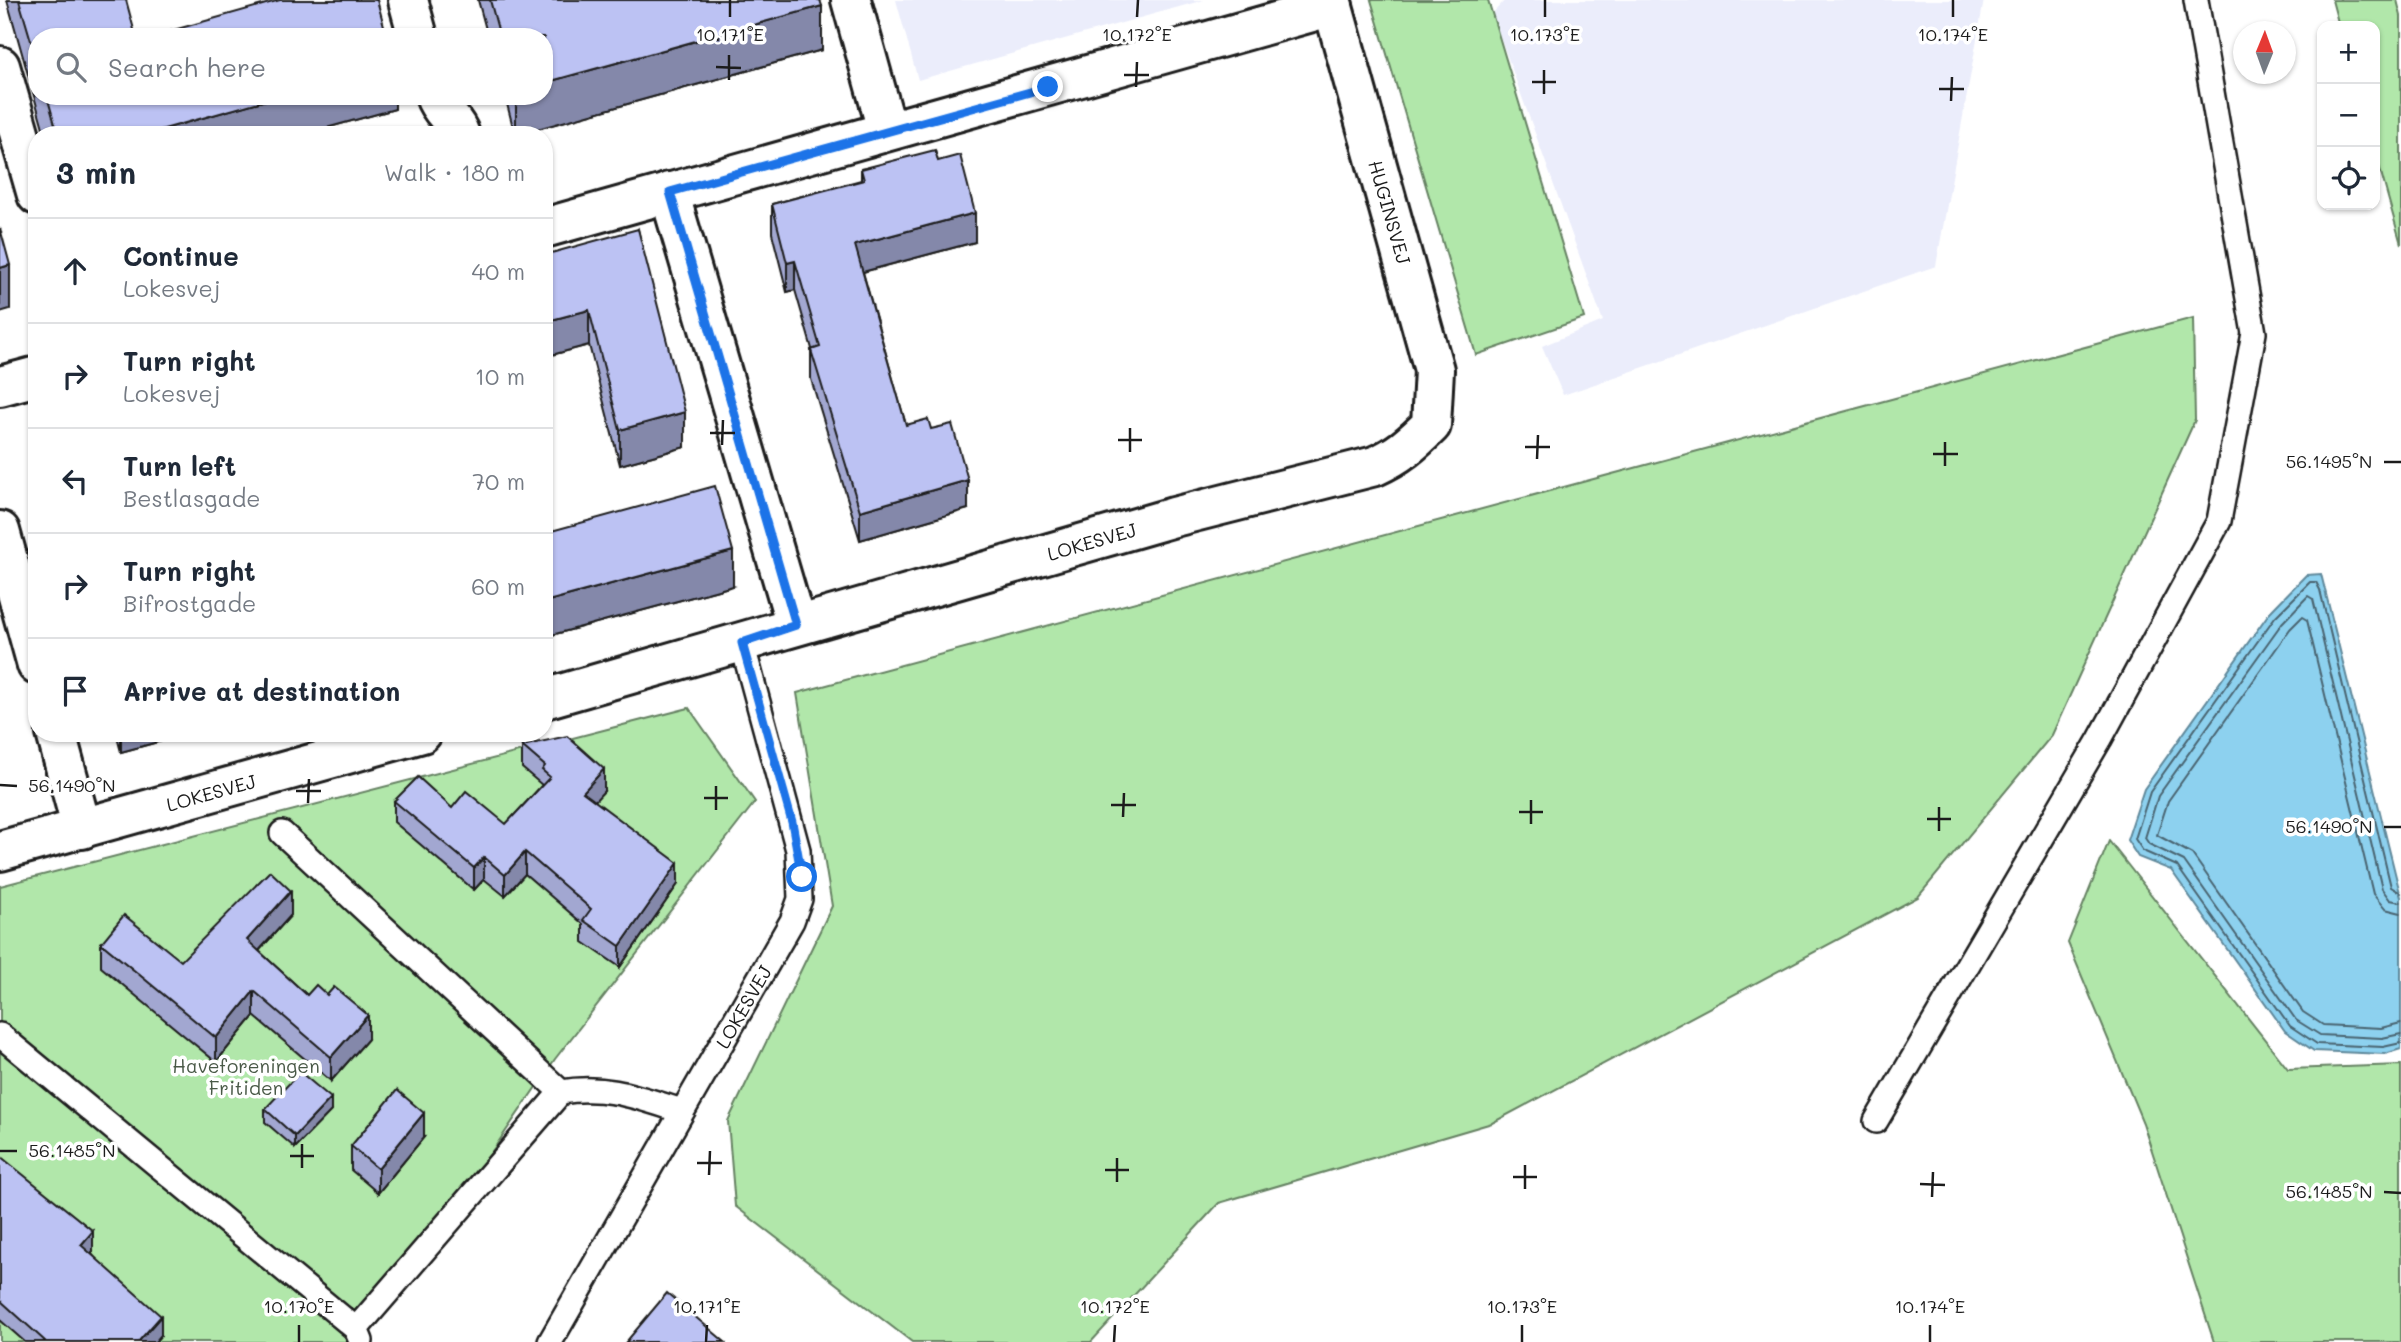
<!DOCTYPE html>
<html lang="en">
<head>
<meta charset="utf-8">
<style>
  :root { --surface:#fff; --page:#f2f2f3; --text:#1f2937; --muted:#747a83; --line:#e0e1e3 }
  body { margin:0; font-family:Mali,sans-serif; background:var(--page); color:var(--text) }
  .controls { position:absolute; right:21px; top:21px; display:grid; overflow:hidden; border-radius:14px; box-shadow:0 2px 5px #0004 }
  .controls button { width:63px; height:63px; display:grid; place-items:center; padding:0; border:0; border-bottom:2px solid var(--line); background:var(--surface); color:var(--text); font:35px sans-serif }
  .compass { position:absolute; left:2233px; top:21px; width:63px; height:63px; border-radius:50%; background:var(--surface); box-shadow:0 2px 5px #0004; rotate:1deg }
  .stop { position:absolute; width:21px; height:21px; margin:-16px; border:5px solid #1a73e8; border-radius:50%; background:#fff }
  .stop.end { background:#1a73e8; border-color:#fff; box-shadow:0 2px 7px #0008 }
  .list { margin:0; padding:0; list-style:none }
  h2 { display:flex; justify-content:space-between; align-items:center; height:91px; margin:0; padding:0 28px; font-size:30px }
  h2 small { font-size:23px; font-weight:400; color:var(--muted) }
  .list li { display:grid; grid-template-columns:46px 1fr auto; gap:21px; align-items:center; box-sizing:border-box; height:105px; padding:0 28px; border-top:2px solid var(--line) }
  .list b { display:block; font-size:26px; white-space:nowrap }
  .list p { margin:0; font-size:23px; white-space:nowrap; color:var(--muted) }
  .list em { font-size:23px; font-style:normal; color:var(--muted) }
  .icon { flex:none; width:38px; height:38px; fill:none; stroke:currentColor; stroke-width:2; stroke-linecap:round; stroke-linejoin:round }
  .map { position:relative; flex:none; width:2401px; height:1342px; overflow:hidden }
  .search { position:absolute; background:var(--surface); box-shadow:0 2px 5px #0004; left:28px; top:28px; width:525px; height:77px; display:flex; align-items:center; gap:18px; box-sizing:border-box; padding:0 24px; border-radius:28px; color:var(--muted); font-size:26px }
  .panel { position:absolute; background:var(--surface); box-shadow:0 2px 5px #0004; left:28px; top:126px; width:525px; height:616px; border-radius:28px }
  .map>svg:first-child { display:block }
  .built { fill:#ebedfb }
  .green { fill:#b1e7aa; stroke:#668263; stroke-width:2 }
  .water { fill:#8dd1ef; stroke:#60899b; stroke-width:2 }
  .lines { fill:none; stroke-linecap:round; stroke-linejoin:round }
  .shore { stroke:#496470; stroke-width:2 }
  .lane-casing { stroke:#1c1c1c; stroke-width:28 }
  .street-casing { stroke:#1c1c1c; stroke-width:44 }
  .lane { stroke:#fff; stroke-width:23 }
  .street { stroke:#fff; stroke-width:38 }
  .wall { fill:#a2a7d1; stroke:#1c1c1c; stroke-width:2 }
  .shaded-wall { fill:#8488aa; stroke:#1c1c1c; stroke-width:2 }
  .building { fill:#bcc2f3; stroke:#1c1c1c; stroke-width:2 }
  .route { stroke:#1a73e8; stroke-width:9 }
  .ticks { fill:none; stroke:#1c1c1c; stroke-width:2.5 }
  .labels { text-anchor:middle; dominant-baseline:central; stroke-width:7; stroke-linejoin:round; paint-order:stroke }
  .street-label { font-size:19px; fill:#1c1c1c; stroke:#fff }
  .park-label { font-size:19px; fill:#495947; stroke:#fff }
  .ticks-label { font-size:18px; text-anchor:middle; fill:#1c1c1c; stroke:#fff; stroke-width:7; stroke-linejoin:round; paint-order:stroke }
</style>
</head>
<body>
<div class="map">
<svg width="2401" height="1342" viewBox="0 0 2401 1342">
  <rect width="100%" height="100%" fill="#fff"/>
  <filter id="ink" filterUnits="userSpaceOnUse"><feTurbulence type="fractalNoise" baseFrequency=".0143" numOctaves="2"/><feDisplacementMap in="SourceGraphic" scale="14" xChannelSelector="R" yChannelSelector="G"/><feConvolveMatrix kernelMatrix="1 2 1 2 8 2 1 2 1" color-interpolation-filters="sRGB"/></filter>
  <g filter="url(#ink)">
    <g class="built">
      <polygon points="896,0 1204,0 918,80"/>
      <polygon points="1505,0 1984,0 1936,266 1563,395 1542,346 1603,321 1492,14"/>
    </g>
    <g class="green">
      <polygon points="1371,0 1488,0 1584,318 1476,355"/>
      <polygon points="2332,0 2397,0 2401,16 2401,244 2375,151 2375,26 2339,26"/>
      <polygon points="2193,318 2195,420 2052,735 1918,897 1492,1123 1219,1203 1091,1342 912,1342 735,1206 728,1121 832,906 797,693"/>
      <polygon points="689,708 755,802 555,1059 362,1342 0,1342 0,886"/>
      <polygon points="2109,841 2288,1069 2401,1065 2401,1342 2214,1342 2143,1123 2068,943"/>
    </g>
    <polygon class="water" points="2321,574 2401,897 2401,1049 2385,1054 2314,1051 2285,1031 2171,870 2138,857 2127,840 2144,789 2270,612 2306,575"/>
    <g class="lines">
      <g class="shore">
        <polyline points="2401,893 2391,887 2320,590 2316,582 2310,582 2275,617 2150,792 2135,839 2143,851 2177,866 2290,1026 2317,1044 2383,1047 2401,1043"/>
        <polyline points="2401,902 2390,900 2382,889 2313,599 2308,596 2282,623 2158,796 2145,838 2149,844 2184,861 2296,1020 2320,1035 2382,1038 2401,1034"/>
        <polyline points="2401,913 2385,909 2373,894 2307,620 2302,617 2290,629 2168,801 2157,835 2192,854 2303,1012 2323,1025 2381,1028 2401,1023"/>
      </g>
      <defs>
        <g id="lane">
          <polyline points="282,833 561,1092"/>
          <polyline points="0,1035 356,1329"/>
          <polyline points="1876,1121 2100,739 2219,521 2254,333 2196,0"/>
          <path d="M361 1341 356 1329 561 1092C606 1084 640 1098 682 1111"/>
          <path id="s1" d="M550 1342 792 921 800 899 798 850 742 643"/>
        </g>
        <g id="street">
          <polyline points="408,0 418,37"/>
          <polyline points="851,0 887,130"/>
          <polyline points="0,66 37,195"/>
          <path d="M435 96C440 112 455 119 460 135"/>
          <polyline points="669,192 796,625"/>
          <polyline points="544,228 1333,6"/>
          <polyline points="0,386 37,376"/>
          <polyline points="0,531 37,665"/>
          <path id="s2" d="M544 699 1174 517 1375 466C1398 456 1413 443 1431 425L1434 370 1331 0"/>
          <polyline points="56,733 82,829"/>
          <path id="s3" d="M0 851 422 733"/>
        </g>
      </defs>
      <use href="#lane" class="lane-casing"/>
      <use href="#street" class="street-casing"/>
      <use href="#lane" class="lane"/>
      <use href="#street" class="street"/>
    </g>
    <g class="wall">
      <polygon points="7,0 126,0 37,37 37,96 395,96 395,109 301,135 45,135"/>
      <polygon points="478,0 820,0 822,50 515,135 505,96 544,96 544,37 488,37"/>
      <polygon points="938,161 975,242 863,272 906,425 931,429 968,509 860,540 811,379 811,350 812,349 795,290 787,292 772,233 772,204 861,180 861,169"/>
      <polygon points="638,229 685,447 620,465 589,345 544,357"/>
      <polygon points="544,533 733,586 548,636 544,625"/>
      <polygon points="116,733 191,733 121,752"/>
      <polygon points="522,746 604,791 594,801 678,884 620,967 583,942 583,924 525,874 505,896 484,879 474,890 394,822 394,801 452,808 506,824 542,785 522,768"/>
      <polygon points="291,915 259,951 307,995 368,1039 331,1081 254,1016 216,1062 101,967 101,943 181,961"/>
      <polygon points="265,1109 331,1111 295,1148 265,1122"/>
      <polygon points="424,1137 378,1193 351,1170 351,1146"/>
      <polygon points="0,1156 93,1251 91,1253 161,1335 155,1342 25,1342 0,1320"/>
    </g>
    <g class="shaded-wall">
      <polygon points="822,6 822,50 516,135 516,96 544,96 544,83"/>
      <polygon points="280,96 395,96 395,109 301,135 143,135"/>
      <polygon points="975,213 975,242 855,274 855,245"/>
      <polygon points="795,261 795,290 787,292 787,263"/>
      <polygon points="10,265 10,309 0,312 0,268"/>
      <polygon points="589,310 589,345 544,357 544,322"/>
      <polygon points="685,412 685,447 620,465 620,430"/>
      <polygon points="968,480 968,509 860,540 860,511"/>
      <polygon points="733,551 733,586 548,636 548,601"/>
      <polygon points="121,733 191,733 121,752"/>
      <polygon points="604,769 604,791 583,814 583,792"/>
      <polygon points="525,852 525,874 505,896 505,875"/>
      <polygon points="484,857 484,879 474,890 474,868"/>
      <polygon points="678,863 678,884 620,967 620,946"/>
      <polygon points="291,891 291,915 247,964 247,940"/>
      <polygon points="254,991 254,1016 216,1062 216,1038"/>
      <polygon points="368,1015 368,1039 331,1081 331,1057"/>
      <polygon points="331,1098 331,1111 295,1148 295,1136"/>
      <polygon points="424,1113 424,1137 378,1193 378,1169"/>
      <polygon points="93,1231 93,1251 81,1264 81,1245"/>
      <polygon points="161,1316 161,1335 155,1342 138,1342"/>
    </g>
    <g class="building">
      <polygon points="19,0 126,0 136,37 37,37 37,61"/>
      <polygon points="280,0 377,0 387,37 149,37"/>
      <polygon points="490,0 820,0 822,6 544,83 544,37 500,37"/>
      <polygon points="47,96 280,96 143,135 58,135"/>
      <polygon points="935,150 938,161 960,155 975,213 855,245 906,425 928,419 931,429 952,424 968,480 860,511 811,350 820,347 795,261 787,263 772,204 864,180 861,169"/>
      <polygon points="0,228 10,265 0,268"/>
      <polygon points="638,229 685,412 620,430 589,310 544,322 544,255"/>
      <polygon points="715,486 733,551 548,601 544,590 544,533"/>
      <polygon points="567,736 604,769 583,792 678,863 620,946 583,920 591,909 525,852 505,875 484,857 474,868 394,801 418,777 452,808 466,791 506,824 550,777 542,770 545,766 522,746"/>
      <polygon points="270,871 291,891 247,940 307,995 316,985 327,995 334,987 368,1015 331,1057 254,991 216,1038 101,943 124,915 181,961"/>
      <polygon points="300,1072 331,1098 295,1136 265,1109"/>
      <polygon points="397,1090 424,1113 378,1169 351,1146"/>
      <polygon points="0,1156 93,1231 81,1245 161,1316 138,1342 46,1342 0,1300"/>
      <polygon points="667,1293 725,1342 626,1342"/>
    </g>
  </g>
  <g class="lines" filter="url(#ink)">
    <polyline class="route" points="802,877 792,822 742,643 796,625 670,192 1048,87"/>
  </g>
  <path class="ticks" d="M730 17V0M1137 17 1138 0M1545 17V0M1953 17V0M716 67 741 68M1124 75H1149M729 80V55M1532 82H1556M1136 87 1137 62M1939 89H1964M1544 94V70M1951 101 1952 77M710 433H735M1118 440H1142M722 445 723 420M1525 447H1550M1130 452V428M1933 454H1958M1537 459 1538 435M2384 462H2401M1945 466V442M0 785 17 786M296 791H321M704 798H728M308 803 309 779M1111 805H1136M716 810V786M1519 812H1543M1123 817 1124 793M1927 819H1951M1531 824V800M2384 827H2401M1939 831V807M0 1151H17M290 1156H314M697 1163H722M302 1168V1144M1105 1170H1129M709 1175 710 1151M1513 1177H1537M1117 1182V1158M1920 1184 1945 1185M1525 1189V1165M2384 1192 2401 1193M1932 1197 1933 1172M299 1342V1325M706 1342 707 1325M1114 1342 1115 1325M1522 1342V1325M1930 1342V1325"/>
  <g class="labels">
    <g class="street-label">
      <text transform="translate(1390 212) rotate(74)">HUGINSVEJ</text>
      <text stroke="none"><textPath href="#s2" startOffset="570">LOKESVEJ</textPath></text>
      <text stroke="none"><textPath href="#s3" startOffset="219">LOKESVEJ</textPath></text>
      <text stroke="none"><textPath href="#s1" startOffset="387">LOKESVEJ</textPath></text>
    </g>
    <g class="park-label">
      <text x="246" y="1065">Haveforeningen<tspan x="246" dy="22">Fritiden</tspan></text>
    </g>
  </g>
  <g class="ticks-label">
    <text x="730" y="41">10.171°E</text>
    <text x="1137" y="41">10.172°E</text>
    <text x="1545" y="41">10.173°E</text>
    <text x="1953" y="41">10.174°E</text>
    <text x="2329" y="468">56.1495°N</text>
    <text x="72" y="792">56.1490°N</text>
    <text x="2329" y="833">56.1490°N</text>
    <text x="72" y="1157">56.1485°N</text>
    <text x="2329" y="1198">56.1485°N</text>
    <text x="299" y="1313">10.170°E</text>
    <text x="707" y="1313">10.171°E</text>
    <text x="1115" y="1313">10.172°E</text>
    <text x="1522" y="1313">10.173°E</text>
    <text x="1930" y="1313">10.174°E</text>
  </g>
</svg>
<div class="controls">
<button>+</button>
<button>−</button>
<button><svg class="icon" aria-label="locate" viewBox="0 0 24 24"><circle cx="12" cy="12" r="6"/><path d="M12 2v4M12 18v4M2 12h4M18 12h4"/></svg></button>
</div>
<svg class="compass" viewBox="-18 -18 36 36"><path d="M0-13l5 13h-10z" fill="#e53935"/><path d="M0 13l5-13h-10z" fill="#747a83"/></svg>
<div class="stop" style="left:802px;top:877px"></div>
<div class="stop end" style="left:1048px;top:87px"></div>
<div class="search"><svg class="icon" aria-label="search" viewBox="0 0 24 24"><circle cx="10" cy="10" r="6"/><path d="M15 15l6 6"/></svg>Search here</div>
<section class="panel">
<h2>3 min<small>Walk · 180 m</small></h2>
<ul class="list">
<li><svg class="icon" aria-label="ahead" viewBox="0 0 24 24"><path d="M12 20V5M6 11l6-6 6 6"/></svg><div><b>Continue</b><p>Lokesvej</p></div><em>40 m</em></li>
<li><svg class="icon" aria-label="right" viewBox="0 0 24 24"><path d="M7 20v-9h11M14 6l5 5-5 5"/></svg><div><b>Turn right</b><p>Lokesvej</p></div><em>10 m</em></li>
<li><svg class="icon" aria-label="left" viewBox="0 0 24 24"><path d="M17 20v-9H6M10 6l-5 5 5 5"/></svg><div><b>Turn left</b><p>Bestlasgade</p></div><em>70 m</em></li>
<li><svg class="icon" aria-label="right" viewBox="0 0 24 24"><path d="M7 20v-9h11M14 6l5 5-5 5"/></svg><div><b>Turn right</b><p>Bifrostgade</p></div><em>60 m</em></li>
<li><svg class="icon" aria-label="arrive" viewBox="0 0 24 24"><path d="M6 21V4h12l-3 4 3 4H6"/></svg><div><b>Arrive at destination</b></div></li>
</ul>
</section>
</div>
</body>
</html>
